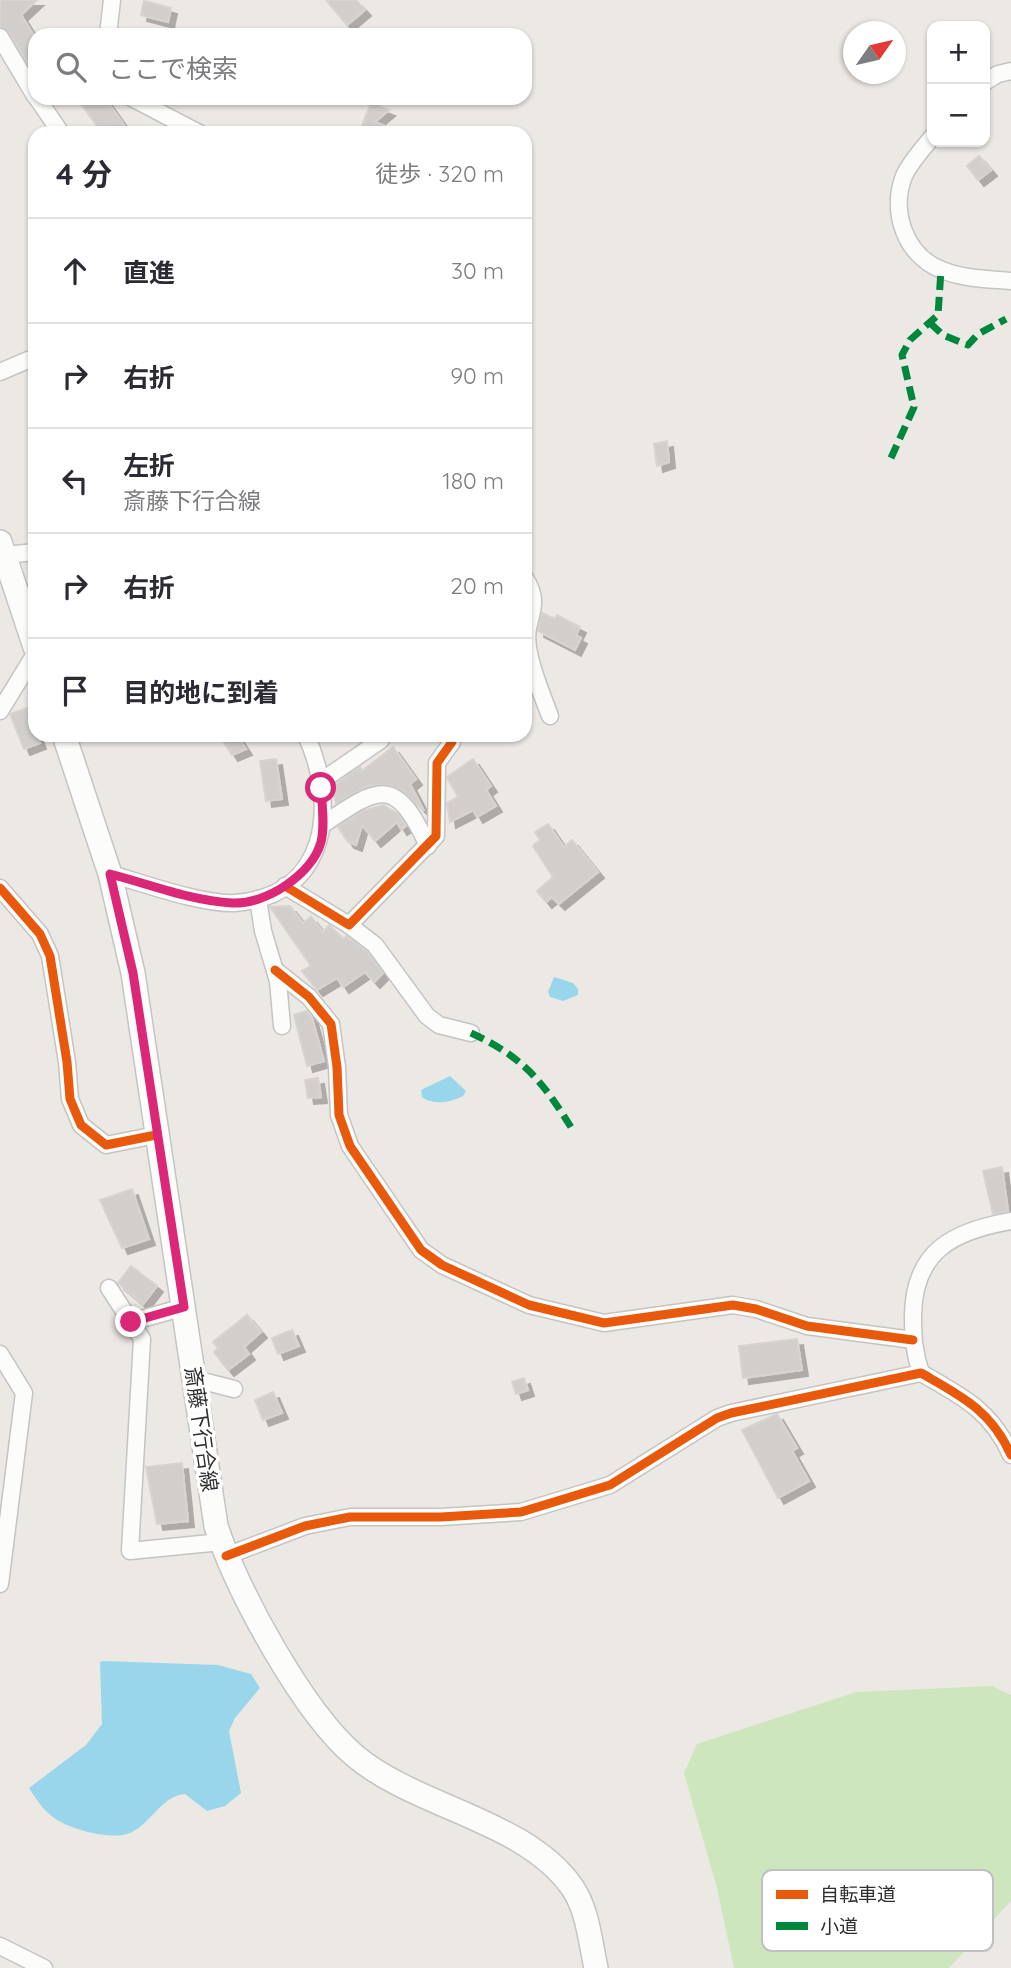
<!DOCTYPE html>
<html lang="ja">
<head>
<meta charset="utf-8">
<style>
  :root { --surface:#fff; --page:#f2f2f3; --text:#2b2b33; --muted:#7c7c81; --line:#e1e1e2 }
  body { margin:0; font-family:Quicksand,"Noto Sans JP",sans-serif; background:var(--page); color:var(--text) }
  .controls { position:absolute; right:21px; top:21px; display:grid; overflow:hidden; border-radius:14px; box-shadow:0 2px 5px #0004 }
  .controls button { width:63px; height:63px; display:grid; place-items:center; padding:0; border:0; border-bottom:2px solid var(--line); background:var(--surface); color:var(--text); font:35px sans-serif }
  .compass { position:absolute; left:843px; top:21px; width:63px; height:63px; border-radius:50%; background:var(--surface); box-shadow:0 2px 5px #0004; rotate:56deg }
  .stop { position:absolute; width:21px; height:21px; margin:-16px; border:5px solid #db2777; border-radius:50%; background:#fff }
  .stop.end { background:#db2777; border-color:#fff; box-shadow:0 2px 7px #0008 }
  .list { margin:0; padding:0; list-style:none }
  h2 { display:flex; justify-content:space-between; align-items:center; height:91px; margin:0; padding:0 28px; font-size:30px }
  h2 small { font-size:23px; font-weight:400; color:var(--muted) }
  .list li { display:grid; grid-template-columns:46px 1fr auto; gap:21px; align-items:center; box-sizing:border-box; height:105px; padding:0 28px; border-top:2px solid var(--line) }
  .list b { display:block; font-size:26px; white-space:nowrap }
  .list p { margin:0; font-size:23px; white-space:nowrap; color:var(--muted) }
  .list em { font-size:23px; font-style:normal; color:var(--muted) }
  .icon { flex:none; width:38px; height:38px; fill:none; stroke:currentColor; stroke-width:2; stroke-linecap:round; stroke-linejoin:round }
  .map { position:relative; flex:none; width:1011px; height:1968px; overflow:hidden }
  .search { position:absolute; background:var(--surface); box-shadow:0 2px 5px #0004; left:28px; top:28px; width:504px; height:77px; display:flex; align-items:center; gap:18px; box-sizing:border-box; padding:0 24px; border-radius:21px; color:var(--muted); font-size:26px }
  .panel { position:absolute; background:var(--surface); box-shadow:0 2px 5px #0004; left:28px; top:126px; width:504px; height:616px; border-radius:21px }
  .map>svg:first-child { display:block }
  .green { fill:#cee6be }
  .water { fill:#99d6ec }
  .building { fill:#d1cecb; stroke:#d7d4d0; stroke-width:2; filter:url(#shadow) }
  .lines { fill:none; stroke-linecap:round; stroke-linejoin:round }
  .street-casing { stroke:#c5c4c5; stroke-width:19 }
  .secondary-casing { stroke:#c5c4c5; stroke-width:26 }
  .street { stroke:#fcfcfb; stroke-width:16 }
  .secondary { stroke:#fcfcfb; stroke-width:23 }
  .quiet { stroke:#00873e; stroke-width:7; stroke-dasharray:14 7; stroke-linecap:butt }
  .cycleway-casing { stroke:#fff; stroke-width:13 }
  .cycleway { stroke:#e8590c; stroke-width:9 }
  .route { stroke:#db2777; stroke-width:9 }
  .labels { text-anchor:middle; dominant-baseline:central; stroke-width:7; stroke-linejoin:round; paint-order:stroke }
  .street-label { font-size:21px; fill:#2e2e2e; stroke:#fff }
  .key { fill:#fff; stroke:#c0c0c0; stroke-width:2 }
  .key-label { font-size:19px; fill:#2e2e2e }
</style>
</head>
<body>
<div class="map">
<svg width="1011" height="1968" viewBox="0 0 1011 1968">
  <defs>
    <filter id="shadow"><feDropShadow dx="6" dy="6" stdDeviation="0" flood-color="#0004"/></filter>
  </defs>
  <rect width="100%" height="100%" fill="#ece8e4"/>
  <polygon class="green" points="992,1686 1011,1695 1011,1901 949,1968 734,1968 717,1888 684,1773 697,1744 856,1692"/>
  <g class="water">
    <polygon points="554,977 573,983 578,989 578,995 563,1001 550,997 548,992"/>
    <path d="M450 1076 466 1091 463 1096C451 1102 434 1106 422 1097L421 1090Z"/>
    <path d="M103 1661 218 1665 251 1674 260 1688 235 1718 229 1731 241 1793 225 1806 207 1811 185 1794C160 1796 150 1827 127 1834 111 1839 78 1831 63 1823 48 1817 37 1801 29 1788L86 1745 102 1724 100 1662Z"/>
  </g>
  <g class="building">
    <polygon points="0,0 37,0 21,15 35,37 35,75 9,32 0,26"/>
    <polygon points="326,0 356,0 365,10 347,25"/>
    <polygon points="144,1 171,8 168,22 141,15"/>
    <polygon points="77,98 105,98 124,125 112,133 102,133"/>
    <polygon points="371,103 389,110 375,122 401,133 359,133"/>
    <polygon points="979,156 991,170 978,180 967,166"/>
    <polygon points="667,441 669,462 657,466 654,444"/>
    <polygon points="542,613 555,619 557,615 580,627 576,635 581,638 575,650 538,631"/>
    <polygon points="27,708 40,743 24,749 10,714"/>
    <polygon points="219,735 237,735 246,749 232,755"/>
    <polygon points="393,747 416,779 410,784 424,811 402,790 387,784 368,786 336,803 332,787 360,767 362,771"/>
    <polygon points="276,759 282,799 266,801 260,761"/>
    <polygon points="473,759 491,786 486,790 496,806 477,817 473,810 450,822 447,803 458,797 447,777"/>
    <polygon points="383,805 398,814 406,826 401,829 397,822 375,841 362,825 356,845 348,842 338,827 363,811"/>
    <polygon points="548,824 564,847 572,840 598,872 559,904 552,897 546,902 537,891 553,877 533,846 540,840 535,832"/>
    <polygon points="290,906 303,923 311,917 323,932 329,925 343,939 346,936 367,952 383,973 374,982 365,972 343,987 337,978 317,990 302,971 311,966 270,907"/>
    <polygon points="307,1011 312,1018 324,1061 307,1066 294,1015"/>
    <polygon points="318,1078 321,1097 308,1098 305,1080"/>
    <polygon points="1002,1167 1008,1211 993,1214 983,1171"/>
    <polygon points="132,1189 149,1239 122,1248 100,1200"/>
    <polygon points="131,1266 157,1286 143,1304 118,1283"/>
    <polygon points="247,1315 261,1332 244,1347 249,1354 228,1370 214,1352 218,1348 213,1342"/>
    <polygon points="292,1330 299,1346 278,1354 272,1338"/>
    <polygon points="797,1339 802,1370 743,1378 739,1346"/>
    <polygon points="524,1378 528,1390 516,1394 512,1382"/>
    <polygon points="273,1392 282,1413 263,1420 255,1400"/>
    <polygon points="777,1414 797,1448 792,1451 809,1481 778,1498 742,1430"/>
    <polygon points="182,1463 188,1521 157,1524 146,1467"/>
  </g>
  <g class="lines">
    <defs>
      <g id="street">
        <polyline points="108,35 112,0"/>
        <polyline points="0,37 35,96"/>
        <polyline points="985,82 998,74 1011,71"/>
        <polyline points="37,98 61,133"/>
        <polyline points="132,98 199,133"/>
        <path d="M932 137C923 149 910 162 904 176 890 211 905 256 942 270 964 279 988 279 1011 281"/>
        <polyline points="0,372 35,357"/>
        <polyline points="5,555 35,552"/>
        <path d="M525 578C544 608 523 617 528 647 531 670 542 694 550 716"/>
        <polyline points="0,711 35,654"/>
        <polyline points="320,782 381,740"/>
        <path d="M322 825C379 787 395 774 428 846"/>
        <path d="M110 874C143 883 203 905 235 903 329 896 338 805 306 735"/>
        <polyline points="285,886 349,925 436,836 437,763 452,742"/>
        <polyline points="0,888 40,934 50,956 67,1062 70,1099 81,1125 106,1145 156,1135"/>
        <polyline points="258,899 263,931 278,981 282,1026"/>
        <polyline points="349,925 375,945 427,1016 439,1025 471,1033"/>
        <polyline points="275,970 309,997 331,1024 337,1067 339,1115 350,1146 421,1250 442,1265 529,1305 604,1323 733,1305 756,1309 807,1326 913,1340"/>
        <polyline points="109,1288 142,1339 130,1551 221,1542"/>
        <polyline points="131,1322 184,1307"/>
        <polyline points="0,1354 24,1393 0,1584"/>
        <path d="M921 1373C914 1353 913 1337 913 1315 914 1251 953 1231 1011 1221"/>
        <polyline points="195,1379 234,1389"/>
        <path d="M226 1556 305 1526 350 1517H441L521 1512 610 1485 717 1418 731 1413 921 1373C961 1396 991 1410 1011 1455"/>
        <polyline points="0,1946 44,1968"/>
      </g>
      <g id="secondary">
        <polyline points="0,542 35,647"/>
        <path d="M64 735 110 874 133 973 216 1526C237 1591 303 1712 355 1756 417 1808 525 1820 572 1887 588 1910 590 1941 596 1968"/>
      </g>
    </defs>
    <use href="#street" class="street-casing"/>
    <use href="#secondary" class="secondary-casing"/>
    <use href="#street" class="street"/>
    <use href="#secondary" class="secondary"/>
    <g class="quiet">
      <polyline points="930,323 943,335 968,345 978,334 1006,319"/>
      <polyline points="891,458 914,407 902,355 910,340 938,315 941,270"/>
      <path d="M471 1033C525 1058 543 1082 574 1132"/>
    </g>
    <defs>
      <g id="cycleway">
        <polyline points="285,886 349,925 436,836 437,763 452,742"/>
        <polyline points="0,888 40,934 50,956 67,1062 70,1099 81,1125 106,1145 156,1135"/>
        <polyline points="275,970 309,997 331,1024 337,1067 339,1115 350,1146 421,1250 442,1265 529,1305 604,1323 733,1305 756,1309 807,1326 913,1340"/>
        <path d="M226 1556 305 1526 350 1517H441L521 1512 610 1485 717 1418 731 1413 921 1373C961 1396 991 1410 1011 1455"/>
      </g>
    </defs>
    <use href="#cycleway" class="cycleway-casing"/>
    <use href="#cycleway" class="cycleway"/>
  </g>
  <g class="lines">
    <path class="route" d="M131 1322 184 1307 133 973 110 874C149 884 191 901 232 903 265 905 312 875 321 842 325 826 322 805 321 788"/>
  </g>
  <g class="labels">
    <g class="street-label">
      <text transform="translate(202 1429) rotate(82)">斎藤下行合線</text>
    </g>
  </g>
  <rect x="762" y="1870" width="231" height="81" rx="10" class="key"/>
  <rect x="776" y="1890" width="32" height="9" fill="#e8590c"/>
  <rect x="776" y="1922" width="32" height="8" fill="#00873e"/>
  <g class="key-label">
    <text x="820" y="1901">自転車道</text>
    <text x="820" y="1933">小道</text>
  </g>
</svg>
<div class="controls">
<button>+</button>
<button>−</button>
</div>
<svg class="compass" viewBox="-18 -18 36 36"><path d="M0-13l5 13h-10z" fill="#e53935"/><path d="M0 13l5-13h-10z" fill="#7c7c81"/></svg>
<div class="stop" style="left:321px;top:788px"></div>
<div class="stop end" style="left:131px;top:1322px"></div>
<div class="search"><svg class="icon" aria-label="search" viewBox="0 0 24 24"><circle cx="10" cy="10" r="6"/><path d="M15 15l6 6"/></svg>ここで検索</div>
<section class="panel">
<h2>4 分<small>徒歩 · 320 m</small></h2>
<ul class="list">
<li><svg class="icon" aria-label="ahead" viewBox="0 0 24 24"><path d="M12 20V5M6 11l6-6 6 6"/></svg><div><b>直進</b></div><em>30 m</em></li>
<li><svg class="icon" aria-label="right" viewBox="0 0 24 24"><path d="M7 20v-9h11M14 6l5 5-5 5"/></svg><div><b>右折</b></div><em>90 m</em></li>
<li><svg class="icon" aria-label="left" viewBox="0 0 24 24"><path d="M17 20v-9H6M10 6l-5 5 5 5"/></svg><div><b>左折</b><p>斎藤下行合線</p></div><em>180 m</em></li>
<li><svg class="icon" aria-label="right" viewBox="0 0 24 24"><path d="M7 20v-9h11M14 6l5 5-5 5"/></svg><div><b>右折</b></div><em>20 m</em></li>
<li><svg class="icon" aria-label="arrive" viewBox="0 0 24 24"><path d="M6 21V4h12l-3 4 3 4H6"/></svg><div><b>目的地に到着</b></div></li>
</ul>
</section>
</div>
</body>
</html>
